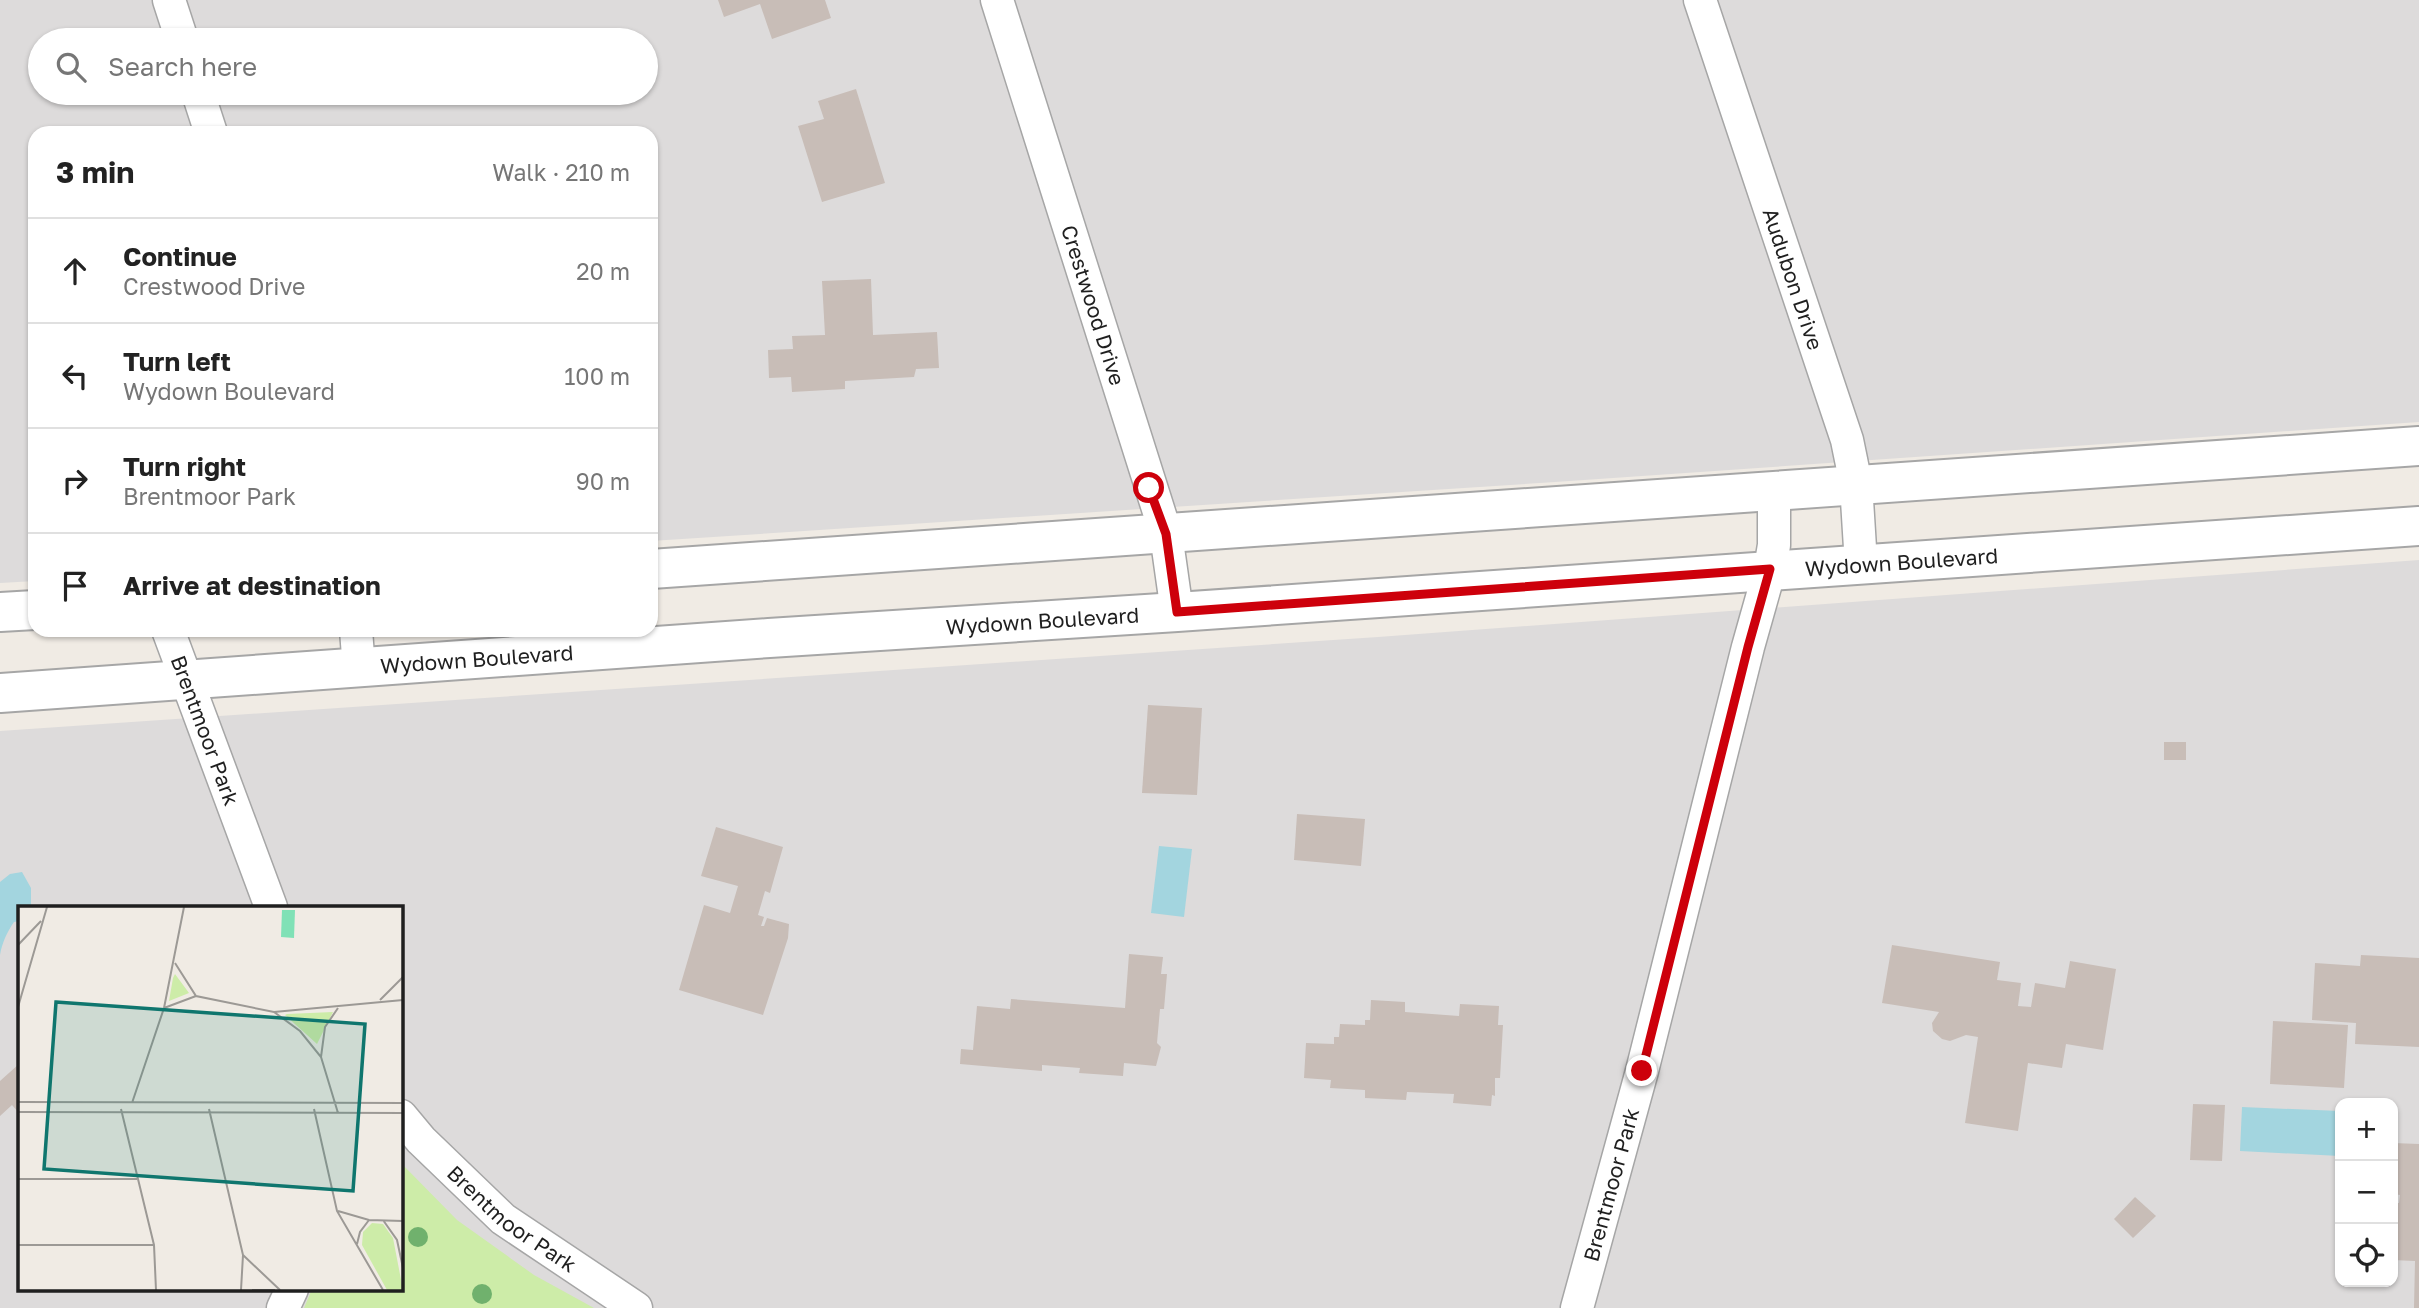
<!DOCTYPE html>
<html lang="en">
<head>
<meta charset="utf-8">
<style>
  :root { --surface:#fff; --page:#f6f6f6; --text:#222; --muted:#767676; --line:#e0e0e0 }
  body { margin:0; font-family:"Golos Text",sans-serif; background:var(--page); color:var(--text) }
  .controls { position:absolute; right:21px; bottom:21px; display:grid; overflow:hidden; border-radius:14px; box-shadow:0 2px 5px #0004 }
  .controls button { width:63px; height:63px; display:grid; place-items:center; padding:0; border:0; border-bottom:2px solid var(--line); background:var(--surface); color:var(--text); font:35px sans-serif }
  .stop { position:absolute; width:21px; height:21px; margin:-16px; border:5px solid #cd000b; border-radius:50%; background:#fff }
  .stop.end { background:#cd000b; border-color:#fff; box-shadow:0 2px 7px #0008 }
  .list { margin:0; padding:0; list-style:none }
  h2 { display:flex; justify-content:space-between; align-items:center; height:91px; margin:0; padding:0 28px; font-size:30px }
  h2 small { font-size:23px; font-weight:400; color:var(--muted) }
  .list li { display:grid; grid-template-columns:46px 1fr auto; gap:21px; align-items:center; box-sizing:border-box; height:105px; padding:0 28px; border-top:2px solid var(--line) }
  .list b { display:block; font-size:26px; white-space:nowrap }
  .list p { margin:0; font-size:23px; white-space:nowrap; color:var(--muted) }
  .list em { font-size:23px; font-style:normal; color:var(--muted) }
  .icon { flex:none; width:38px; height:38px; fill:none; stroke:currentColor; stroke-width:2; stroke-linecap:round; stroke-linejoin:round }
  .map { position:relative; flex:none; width:2419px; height:1308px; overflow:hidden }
  .search { position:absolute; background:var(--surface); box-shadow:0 2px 5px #0004; left:28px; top:28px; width:630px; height:77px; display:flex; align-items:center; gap:18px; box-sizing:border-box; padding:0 24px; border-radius:38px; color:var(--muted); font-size:26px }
  .panel { position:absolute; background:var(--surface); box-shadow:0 2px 5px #0004; left:28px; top:126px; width:630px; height:511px; border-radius:21px }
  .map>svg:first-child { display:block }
  .residential { fill:#dddbdb; fill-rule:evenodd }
  .grass { fill:#cdeca8 }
  .water { fill:#a3d5df }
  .building { fill:#c8bdb7 }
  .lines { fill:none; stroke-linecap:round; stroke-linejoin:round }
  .minor-casing { stroke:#a6a6a6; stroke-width:35 }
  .tertiary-casing { stroke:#a6a6a6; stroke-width:42 }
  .minor { stroke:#fff; stroke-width:32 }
  .tertiary { stroke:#fff; stroke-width:38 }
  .tree { fill:#70b16d }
  .route { stroke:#cd000b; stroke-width:9 }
  .labels { text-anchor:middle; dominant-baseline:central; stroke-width:6; stroke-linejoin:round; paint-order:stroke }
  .street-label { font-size:21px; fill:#1f1f1f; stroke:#fff }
  .inset-road { fill:none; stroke:#9c9995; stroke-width:2 }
  .view { fill:#0f766e; fill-opacity:0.15; stroke:#0f766e; stroke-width:3.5 }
  .inset-edge { fill:none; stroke:#1f1f1f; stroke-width:3.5 }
</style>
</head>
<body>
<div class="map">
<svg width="2419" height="1308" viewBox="0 0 2419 1308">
  <rect width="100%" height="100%" fill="#f0ebe4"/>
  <g class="residential">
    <path d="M0 0H2419V422L1555 482 651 541V133H35V581L0 583ZM40 40H646V93H40Z"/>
    <path d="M2419 560V1308H0V731L1378 637ZM19 907H401V1289H19ZM2340 1103H2393V1282H2340Z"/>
  </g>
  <polygon class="grass" points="401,1163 457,1220 534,1275 594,1308 304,1308 312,1289 401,1289"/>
  <g class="water">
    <polygon points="1159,846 1192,849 1184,917 1151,913"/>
    <path d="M22 872 31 888V907H19V921L14 922C7 932 2 943 0 955V882L10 874Z"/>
    <polygon points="2242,1107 2340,1111 2340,1156 2240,1151"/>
  </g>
  <g class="building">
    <polygon points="718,0 825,0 831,18 772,39 760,4 724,17"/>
    <polygon points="856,89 885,183 822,202 798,126 824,119 818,101"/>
    <polygon points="871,279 873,335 937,332 939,368 916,369 914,377 845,381 845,389 792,392 791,377 769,378 768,350 793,349 792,336 825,335 822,281"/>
    <polygon points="1148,705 1202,708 1197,795 1142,793"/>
    <rect x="2164" y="742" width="22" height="18"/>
    <polygon points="1297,814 1365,819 1361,866 1294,860"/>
    <polygon points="716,827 783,847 770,893 765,891 758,915 764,917 761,926 764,926 767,918 789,924 788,938 763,1015 679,990 704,905 730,913 738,886 701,876"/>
    <polygon points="1892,945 2000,962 1997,980 2021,983 2018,1006 2031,1007 2035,983 2065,988 2070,961 2116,969 2103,1050 2066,1044 2062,1068 2028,1063 2018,1131 1965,1123 1978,1037 1966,1035 1950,1041 1942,1039 1933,1031 1932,1023 1939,1012 1882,1003"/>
    <polygon points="1129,954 1163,957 1161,974 1167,974 1164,1009 1160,1009 1157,1043 1161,1047 1156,1066 1124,1063 1123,1076 1079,1073 1080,1068 1042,1065 1042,1071 960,1064 961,1049 973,1050 977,1006 1010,1009 1011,999 1125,1008"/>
    <polygon points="2361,955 2419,958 2419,1047 2355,1044 2356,1023 2312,1020 2315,963 2360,966"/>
    <polygon points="1371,1000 1405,1002 1405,1012 1459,1016 1460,1004 1499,1006 1498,1025 1503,1025 1500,1078 1495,1078 1495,1096 1492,1095 1491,1106 1453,1103 1454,1094 1407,1092 1406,1100 1365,1098 1365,1090 1330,1088 1331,1080 1304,1078 1306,1043 1334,1044 1334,1037 1339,1037 1340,1024 1365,1025 1365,1020 1370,1020"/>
    <polygon points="2273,1021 2348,1025 2344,1088 2270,1084"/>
    <polygon points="19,1064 19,1113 12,1105 0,1116 0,1081"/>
    <polygon points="2193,1104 2225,1105 2222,1161 2190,1160"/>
    <polygon points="2393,1143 2419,1144 2419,1308 2414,1308 2415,1261 2393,1260 2393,1203 2399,1203 2400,1195 2393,1194"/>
    <polygon points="2135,1197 2156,1216 2133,1238 2114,1219"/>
  </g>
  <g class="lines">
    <defs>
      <g id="minor">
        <polyline points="169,0 182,40"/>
        <path id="s1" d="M997 0 1166 534 1177 612"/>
        <path id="s2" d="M1700 0 1847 440 1856 484 1861 564"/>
        <polyline points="198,93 211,133"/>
        <path id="s3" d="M168 630 271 907"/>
        <polyline points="356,630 359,669"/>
        <path id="s4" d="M401 1116 421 1140 503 1219 636 1308"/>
        <polyline points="283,1308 292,1289"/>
        <path id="s5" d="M1577 1308 1642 1071 1748 647 1770 569 1774 545V490"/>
      </g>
      <g id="tertiary">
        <polyline points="651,569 2419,446"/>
        <polyline points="0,612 35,610"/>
        <path id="s6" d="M0 693 769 638 1177 612 2419 526"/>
      </g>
    </defs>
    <use href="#minor" class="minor-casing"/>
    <use href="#tertiary" class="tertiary-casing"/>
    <use href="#minor" class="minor"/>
    <use href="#tertiary" class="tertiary"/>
  </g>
  <g class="tree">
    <circle cx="418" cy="1237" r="10"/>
    <circle cx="482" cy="1294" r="10"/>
  </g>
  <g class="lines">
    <polyline class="route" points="1149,488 1166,534 1177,612 1770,569 1748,647 1642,1071"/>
  </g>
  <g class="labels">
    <g class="street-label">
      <text stroke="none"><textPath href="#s2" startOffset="294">Audubon Drive</textPath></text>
      <text stroke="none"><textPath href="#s1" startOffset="320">Crestwood Drive</textPath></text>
      <text stroke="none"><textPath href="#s6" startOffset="1906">Wydown Boulevard</textPath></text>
      <text stroke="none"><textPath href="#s6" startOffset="1045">Wydown Boulevard</textPath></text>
      <text stroke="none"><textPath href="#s6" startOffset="478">Wydown Boulevard</textPath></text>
      <text stroke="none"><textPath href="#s3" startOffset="107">Brentmoor Park</textPath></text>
      <text stroke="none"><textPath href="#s5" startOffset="128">Brentmoor Park</textPath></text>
      <text stroke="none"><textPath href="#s4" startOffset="152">Brentmoor Park</textPath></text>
    </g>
  </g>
  <g transform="translate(18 906)">
    <rect width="385" height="385" fill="#f0ebe4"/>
    <path d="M157 68 171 87 151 95 155 72ZM315 106 299 138 267 109 269 108ZM354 317 365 318 375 332 385 384H369L344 339 345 326Z" fill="#cdeca8"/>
    <path d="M264 4H277L276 32 263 31Z" fill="#80e1b6"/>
    <path class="inset-road" d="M0 39 23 15M157 57 178 90 256 106 385 94M362 94 385 71M0 101 29 1M146 102 178 90M256 106 282 125 303 151 320 207M303 151 307 121 320 102M0 196 385 197M114 197 146 102 166 1M103 203 136 339 138 384M191 203 225 349 223 384M296 203 319 305 365 384M0 206 385 207M0 273H119M320 305 351 314 385 315M365 314 379 334 385 362M339 338 342 326 351 314M0 339H136M225 349 262 384M234 384H257"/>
    <path class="view" d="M38 96 347 118 335 285 26 263Z"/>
    <rect width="385" height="385" class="inset-edge"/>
  </g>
</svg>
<div class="controls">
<button>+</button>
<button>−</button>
<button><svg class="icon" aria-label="locate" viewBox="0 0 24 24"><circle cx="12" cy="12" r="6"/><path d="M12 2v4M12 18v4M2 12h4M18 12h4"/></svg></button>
</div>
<div class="stop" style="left:1149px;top:488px"></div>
<div class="stop end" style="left:1642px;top:1071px"></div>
<div class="search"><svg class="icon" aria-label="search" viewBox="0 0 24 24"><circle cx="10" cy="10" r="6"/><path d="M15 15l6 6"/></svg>Search here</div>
<section class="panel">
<h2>3 min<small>Walk · 210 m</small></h2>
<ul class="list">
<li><svg class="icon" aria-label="ahead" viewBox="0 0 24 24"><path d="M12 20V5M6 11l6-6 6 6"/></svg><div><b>Continue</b><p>Crestwood Drive</p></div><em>20 m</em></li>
<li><svg class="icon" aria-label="left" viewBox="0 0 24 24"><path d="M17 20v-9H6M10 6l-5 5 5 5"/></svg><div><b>Turn left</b><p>Wydown Boulevard</p></div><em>100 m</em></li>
<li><svg class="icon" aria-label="right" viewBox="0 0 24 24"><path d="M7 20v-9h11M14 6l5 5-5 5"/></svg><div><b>Turn right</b><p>Brentmoor Park</p></div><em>90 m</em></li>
<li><svg class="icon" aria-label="arrive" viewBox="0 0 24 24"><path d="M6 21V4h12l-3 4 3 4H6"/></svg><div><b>Arrive at destination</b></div></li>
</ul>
</section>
</div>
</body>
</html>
